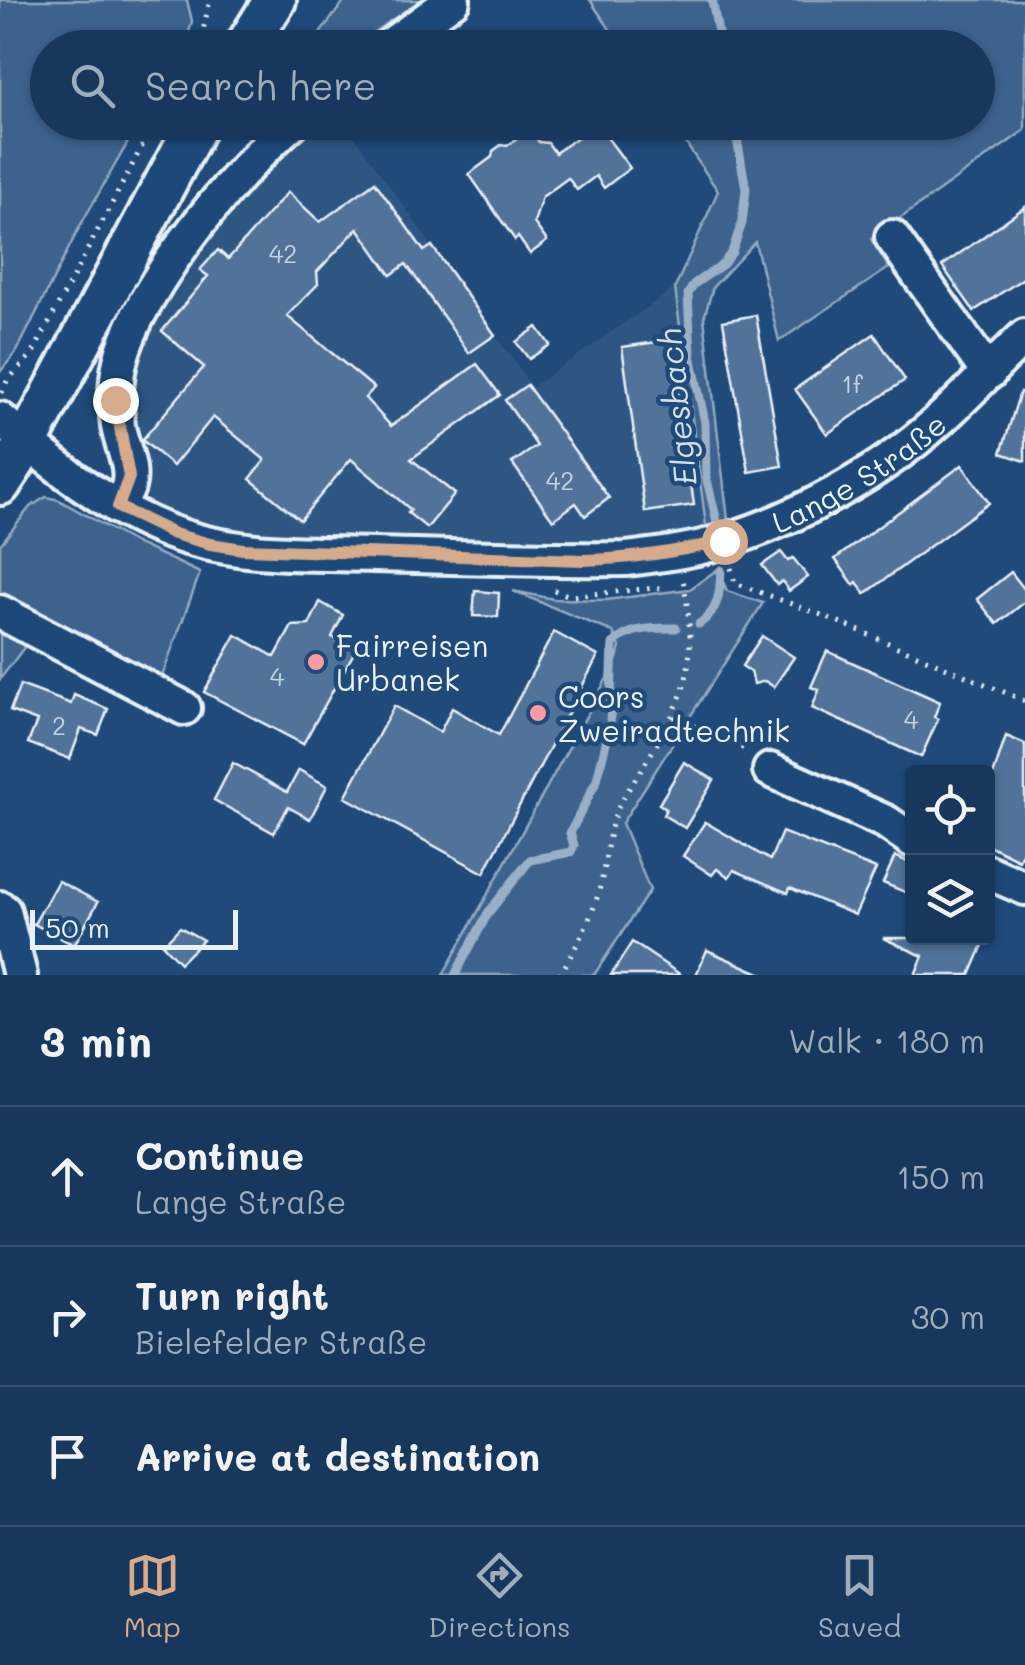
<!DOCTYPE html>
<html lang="en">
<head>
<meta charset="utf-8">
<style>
  :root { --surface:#17385c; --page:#203f62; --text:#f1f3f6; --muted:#9eacbb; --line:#365272; --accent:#d6ab8b }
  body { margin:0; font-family:Mali,sans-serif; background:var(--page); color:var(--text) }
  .controls { position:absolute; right:30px; bottom:30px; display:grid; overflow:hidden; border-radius:10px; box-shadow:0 2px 8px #0004 }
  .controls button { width:90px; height:90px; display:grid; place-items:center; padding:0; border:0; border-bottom:2px solid var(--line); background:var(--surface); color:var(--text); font:50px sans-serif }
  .scale { position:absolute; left:30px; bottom:25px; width:208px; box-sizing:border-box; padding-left:10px; border:5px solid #e8f1f8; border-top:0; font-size:28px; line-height:35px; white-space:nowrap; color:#e8f1f8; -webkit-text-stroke:8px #1f4a7a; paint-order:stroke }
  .stop { position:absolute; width:30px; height:30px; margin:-22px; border:8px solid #d6ab8b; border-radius:50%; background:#fff }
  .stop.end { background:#d6ab8b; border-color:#fff; box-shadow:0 2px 10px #0008 }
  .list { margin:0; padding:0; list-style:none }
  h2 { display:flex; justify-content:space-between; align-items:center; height:130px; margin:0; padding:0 40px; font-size:42px }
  h2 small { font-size:32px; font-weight:400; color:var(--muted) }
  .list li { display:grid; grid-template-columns:65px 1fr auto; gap:30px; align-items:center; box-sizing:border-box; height:140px; padding:0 40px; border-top:2px solid var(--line) }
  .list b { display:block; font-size:38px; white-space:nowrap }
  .list p { margin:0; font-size:32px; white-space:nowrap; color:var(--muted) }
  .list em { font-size:32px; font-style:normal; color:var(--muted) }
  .icon { flex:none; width:55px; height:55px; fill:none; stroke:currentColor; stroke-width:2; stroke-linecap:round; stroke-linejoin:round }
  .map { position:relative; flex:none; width:1025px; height:975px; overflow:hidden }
  .search { position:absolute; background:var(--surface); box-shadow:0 2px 8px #0004; left:30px; right:30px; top:30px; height:110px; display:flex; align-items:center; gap:25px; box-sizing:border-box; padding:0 35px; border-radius:55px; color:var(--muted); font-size:38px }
  .sheet { height:550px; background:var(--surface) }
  nav { display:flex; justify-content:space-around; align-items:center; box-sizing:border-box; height:140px; border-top:2px solid var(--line); background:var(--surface); font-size:28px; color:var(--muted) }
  nav a { display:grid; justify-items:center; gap:5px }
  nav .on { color:var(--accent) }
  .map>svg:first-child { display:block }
  .built { fill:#2e5683 }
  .green { fill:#3c628c; stroke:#92aac2; stroke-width:2.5 }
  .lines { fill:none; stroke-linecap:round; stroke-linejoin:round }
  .stream { stroke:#9ab0c7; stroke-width:9 }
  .building { fill:#517399; stroke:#e8f1f8; stroke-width:2.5 }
  .minor-casing { stroke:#e8f1f8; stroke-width:40 }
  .major-casing { stroke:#e8f1f8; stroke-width:48 }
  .path { stroke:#e8f1f8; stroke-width:5; stroke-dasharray:2.5 8; stroke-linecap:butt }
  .minor { stroke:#1f4a7a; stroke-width:32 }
  .major { stroke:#1f4a7a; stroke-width:40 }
  .route { stroke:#d6ab8b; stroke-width:12 }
  .poi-dot { fill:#ff9aa2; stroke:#1f4a7a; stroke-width:4 }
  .labels { text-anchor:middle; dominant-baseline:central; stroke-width:9; stroke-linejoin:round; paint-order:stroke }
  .number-label { font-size:25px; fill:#c2d2e0 }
  .street-label { font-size:30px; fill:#e8f1f8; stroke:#1f4a7a }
  .poi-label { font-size:30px; fill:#e8f1f8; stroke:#1f4a7a; text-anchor:start }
  .water-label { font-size:32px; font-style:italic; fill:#d4e1ec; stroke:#1f4a7a }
</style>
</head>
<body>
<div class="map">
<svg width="1025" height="975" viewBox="0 0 1025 975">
  <rect width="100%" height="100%" fill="#1f4a7a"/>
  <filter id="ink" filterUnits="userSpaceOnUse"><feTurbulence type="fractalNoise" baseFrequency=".01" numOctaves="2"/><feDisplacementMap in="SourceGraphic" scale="20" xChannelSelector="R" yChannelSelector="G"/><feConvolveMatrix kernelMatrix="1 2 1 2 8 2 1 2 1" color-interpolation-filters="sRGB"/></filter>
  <g filter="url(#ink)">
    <polygon class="built" points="318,123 345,123 532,387 675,288 706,526 612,542 561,545 238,535 194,524 160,510 149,500 136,471 126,377 154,314 192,256 245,193"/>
    <g class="green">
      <polygon points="0,0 187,0 192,21 185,47 48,48 48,122 139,123 80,226 17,351 0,372"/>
      <polygon points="345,0 421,0 352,47 310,47"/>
      <polygon points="590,0 1025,0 1025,130 871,239 889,268 779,341 755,242 713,287 704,318 728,520 706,526 675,288 718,191 672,123 978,122 978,48 622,47"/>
      <polygon points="46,497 59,500 135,543 200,573 153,701 32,637 0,679 0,545 30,507"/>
      <polygon points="718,569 727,591 763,603 622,823 650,890 594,975 443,975 616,662 620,647 613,632 513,591 554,599 606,600 690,589"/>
    </g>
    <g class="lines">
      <g class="stream">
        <polyline points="712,0 721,48"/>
        <polyline points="718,526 706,476 705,423 691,355 688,294 694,284 723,264 732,252 742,223 746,189 734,122"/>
        <path d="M699 624C719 611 720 593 721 570"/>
        <path d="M455 975 488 913 530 860 571 852 574 845 570 833 597 780 610 726 613 644C630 627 653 628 676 628"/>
      </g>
    </g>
    <g class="building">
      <polygon points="597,124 630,168 604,188 596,176 577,190 568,178 542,197 534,223 547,241 530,254 518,237 515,240 469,174 492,157 493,151 501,145 507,146 530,129 539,142 548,143 555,153"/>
      <polygon points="375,182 424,251 432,246 495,335 469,353 406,264 391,275 358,228 317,272 318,284 287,316 374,388 365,398 391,426 477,364 500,395 411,459 455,494 427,528 408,513 411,510 351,459 300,520 250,479 265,460 213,417 173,466 142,440 204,367 162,331 208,276 200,270 218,250 228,259 288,192 320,222"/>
      <polygon points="1025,207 1025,277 974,311 942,266"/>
      <polygon points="756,315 782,466 749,472 723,321"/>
      <polygon points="537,327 550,345 529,359 516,342"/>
      <polygon points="874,334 905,380 827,434 795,389"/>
      <polygon points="671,340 694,505 645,512 622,347"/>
      <polygon points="527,385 609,498 585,516 576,503 553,520 512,463 537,446 505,400"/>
      <polygon points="1020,392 1025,393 1025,461 1001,453"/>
      <polygon points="962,465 989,503 865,594 857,582 854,585 835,559"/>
      <polygon points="781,552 788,561 793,558 808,577 789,591 782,581 777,585 762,565"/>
      <polygon points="1011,572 1025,590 1025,602 997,624 977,599"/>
      <polygon points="475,591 499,593 498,617 473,616"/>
      <polygon points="320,602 343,615 332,637 356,649 303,744 204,692 236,635 275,657 292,626 309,625"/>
      <polygon points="554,632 598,656 484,873 345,797 394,706 440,732 452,708 499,735"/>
      <polygon points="762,636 794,657 774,687 765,681 754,684 751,672 742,666"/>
      <polygon points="827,651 940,702 934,717 938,719 921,757 812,708 819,690 811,687"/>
      <polygon points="20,685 71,704 74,695 108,709 98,735 81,729 70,759 28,743 37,721 10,711"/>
      <polygon points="1006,736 1025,744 1025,846 1019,860 988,845 988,791"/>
      <polygon points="684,762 714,780 685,828 663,815 666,809 659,804"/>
      <polygon points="233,763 287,792 299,770 327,786 310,819 288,807 274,833 214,800"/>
      <polygon points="705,822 770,860 782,832 876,869 855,915 790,888 788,893 734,870 729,877 717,869 712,875 683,856"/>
      <polygon points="895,856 912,864 912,895 883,883"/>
      <polygon points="58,881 98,902 74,945 34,924"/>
      <polygon points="180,927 203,940 180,963 163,945"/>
      <polygon points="883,938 986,938 970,975 915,975 923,956"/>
      <polygon points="632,942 681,975 611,975"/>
      <polygon points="707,950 764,975 696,975"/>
    </g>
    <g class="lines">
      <defs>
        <g id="minor">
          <polyline points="386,48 453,0"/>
          <polyline points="892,237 981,363 990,372"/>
          <path id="s1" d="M0 419C51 463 107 508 170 532 234 557 307 553 374 555 458 557 542 560 626 559 659 555 692 551 724 541 795 520 882 472 937 422 968 395 995 364 1025 336"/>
          <path d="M117 507C121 501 126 493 128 487 134 467 121 445 118 426 116 411 115 396 117 380 123 303 235 172 293 122"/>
          <polyline points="0,612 184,708"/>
          <polyline points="770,770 886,822 912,840"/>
          <polyline points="988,872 1025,888"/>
          <polyline points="0,908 4,911 20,975"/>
        </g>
        <g id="major">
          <polyline points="245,48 275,0"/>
          <polyline points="0,484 27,442 198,122"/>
        </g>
      </defs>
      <use href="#minor" class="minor-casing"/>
      <use href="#major" class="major-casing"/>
      <g class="path">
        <polyline points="199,48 210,0"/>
        <polyline points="2,393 7,381 33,353 155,122"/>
        <polyline points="731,568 735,583 827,617 1025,701"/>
        <polyline points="554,590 570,596 667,587"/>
        <polyline points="674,717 749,751"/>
        <path d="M560 975C575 948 591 921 599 891 606 865 606 840 615 815 622 797 636 779 646 762 690 690 698 664 683 579"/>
      </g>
      <use href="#minor" class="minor"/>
      <use href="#major" class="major"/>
    </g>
  </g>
  <g class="lines" filter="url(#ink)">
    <path class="route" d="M115 400 129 477 118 507 174 534 210 544 243 549 584 560C632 559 677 552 724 541"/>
  </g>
  <g class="poi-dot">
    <circle cx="316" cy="662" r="10"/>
    <circle cx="538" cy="713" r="10"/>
  </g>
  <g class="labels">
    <g class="number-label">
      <text x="283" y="253">42</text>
      <text x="852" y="383">1f</text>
      <text x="560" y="480">42</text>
      <text x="277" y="676">4</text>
      <text x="911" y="719">4</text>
      <text x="59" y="725">2</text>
    </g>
    <g class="street-label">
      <text stroke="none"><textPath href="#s1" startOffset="915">Lange Straße</textPath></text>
    </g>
    <g class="poi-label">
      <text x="336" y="645">Fairreisen<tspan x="336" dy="34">Urbanek</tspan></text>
      <text x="558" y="696">Coors<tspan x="558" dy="34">Zweiradtechnik</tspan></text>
    </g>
    <g class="water-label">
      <text transform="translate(676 407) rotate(-96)">Elgesbach</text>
    </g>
  </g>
</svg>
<div class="controls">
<button><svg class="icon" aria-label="locate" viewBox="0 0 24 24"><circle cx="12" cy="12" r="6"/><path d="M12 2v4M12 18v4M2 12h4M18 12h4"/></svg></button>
<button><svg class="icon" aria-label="layers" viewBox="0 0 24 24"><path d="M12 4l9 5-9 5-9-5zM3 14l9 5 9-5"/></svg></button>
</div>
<div class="scale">50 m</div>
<div class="stop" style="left:724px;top:541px"></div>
<div class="stop end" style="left:115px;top:400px"></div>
<div class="search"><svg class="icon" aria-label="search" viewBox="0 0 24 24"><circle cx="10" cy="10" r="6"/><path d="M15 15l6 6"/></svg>Search here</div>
</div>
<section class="sheet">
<h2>3 min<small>Walk · 180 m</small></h2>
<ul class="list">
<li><svg class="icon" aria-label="ahead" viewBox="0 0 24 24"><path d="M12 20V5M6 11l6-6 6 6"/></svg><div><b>Continue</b><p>Lange Straße</p></div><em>150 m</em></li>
<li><svg class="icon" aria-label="right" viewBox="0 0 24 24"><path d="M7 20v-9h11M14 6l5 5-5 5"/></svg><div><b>Turn right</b><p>Bielefelder Straße</p></div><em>30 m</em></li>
<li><svg class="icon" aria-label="arrive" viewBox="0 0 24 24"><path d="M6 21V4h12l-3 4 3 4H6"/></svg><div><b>Arrive at destination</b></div></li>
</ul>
</section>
<nav>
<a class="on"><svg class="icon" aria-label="map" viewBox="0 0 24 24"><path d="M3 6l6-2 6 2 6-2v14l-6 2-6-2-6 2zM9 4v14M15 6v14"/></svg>Map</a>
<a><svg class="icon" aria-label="directions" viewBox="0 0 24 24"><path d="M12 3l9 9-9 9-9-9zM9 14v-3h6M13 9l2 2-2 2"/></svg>Directions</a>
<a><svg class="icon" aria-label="saved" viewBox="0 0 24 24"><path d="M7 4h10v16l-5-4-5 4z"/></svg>Saved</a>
</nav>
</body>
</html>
